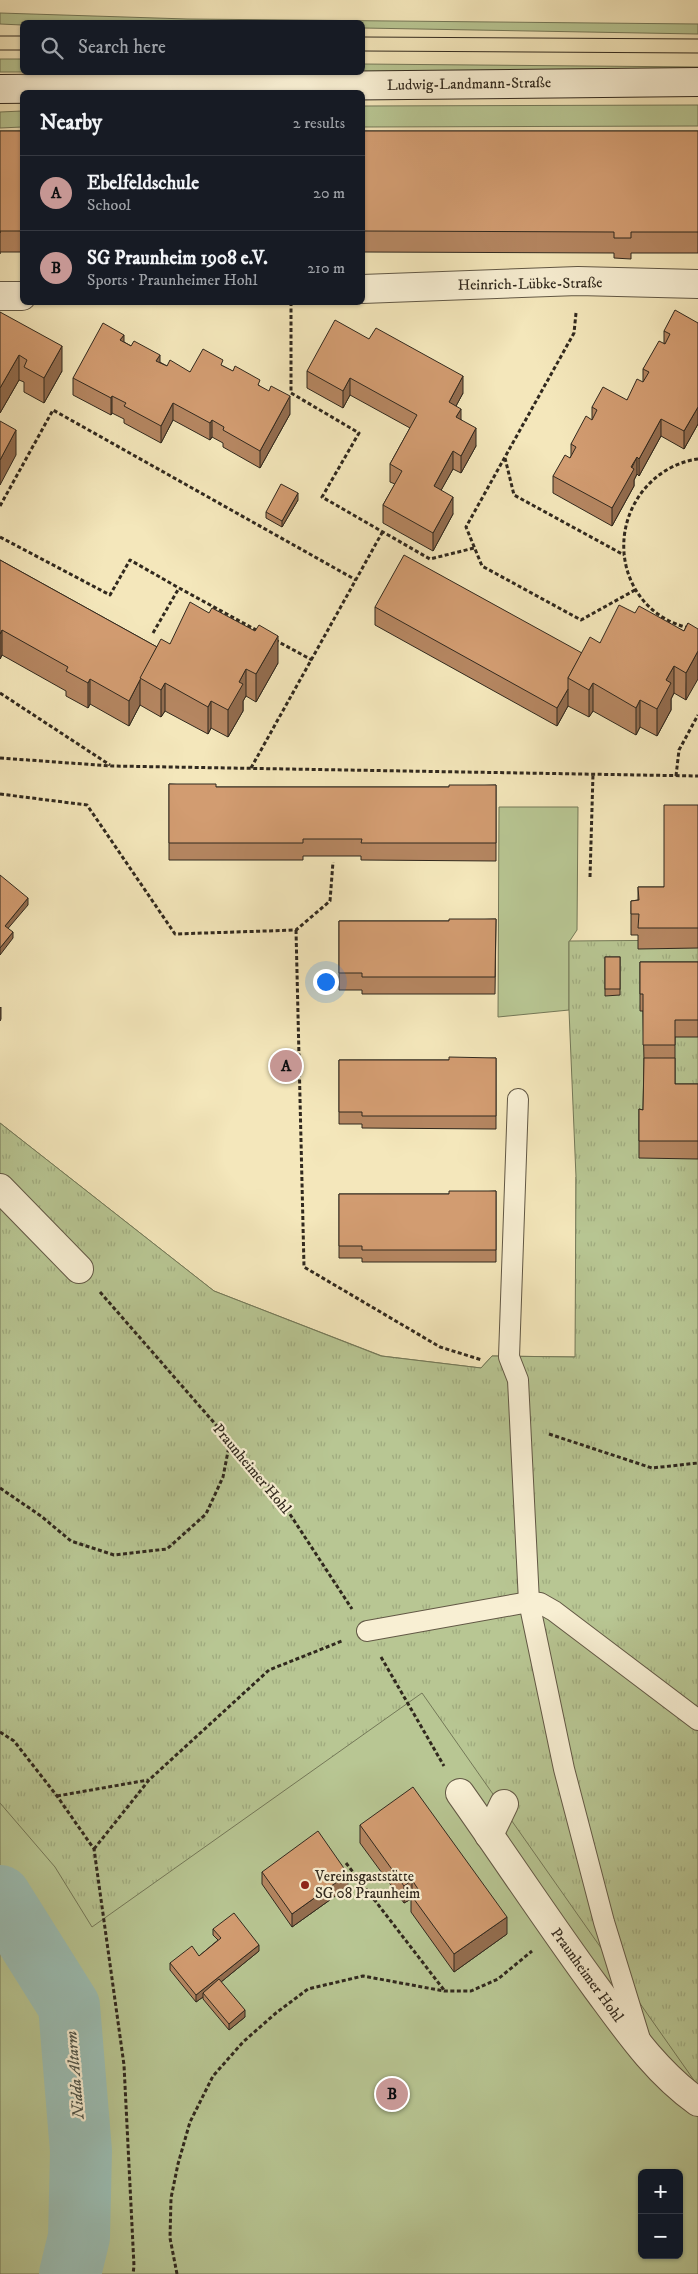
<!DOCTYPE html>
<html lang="en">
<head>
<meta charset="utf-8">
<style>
  :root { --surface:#171b24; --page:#20242c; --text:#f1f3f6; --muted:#9ea1a6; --line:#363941; --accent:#c59692 }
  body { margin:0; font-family:"IM FELL DW Pica",serif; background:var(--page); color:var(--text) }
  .controls { position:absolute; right:15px; bottom:15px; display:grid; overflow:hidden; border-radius:8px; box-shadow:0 1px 4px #0004 }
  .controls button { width:45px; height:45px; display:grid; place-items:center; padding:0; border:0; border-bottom:1px solid var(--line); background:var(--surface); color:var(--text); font:25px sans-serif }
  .you { position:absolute; left:325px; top:981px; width:18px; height:18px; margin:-12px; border:4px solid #fff; border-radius:50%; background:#1a73e8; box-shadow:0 0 0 8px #1a73e833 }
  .badge { display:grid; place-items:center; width:32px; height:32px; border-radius:50%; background:var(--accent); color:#111; font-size:16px; font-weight:700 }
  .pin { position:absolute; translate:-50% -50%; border:2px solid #fff; box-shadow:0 1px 5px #0006 }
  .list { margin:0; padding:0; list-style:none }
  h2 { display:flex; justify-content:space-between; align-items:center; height:65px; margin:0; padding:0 20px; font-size:21px }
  h2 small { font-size:16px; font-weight:400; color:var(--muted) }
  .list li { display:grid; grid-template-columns:32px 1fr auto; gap:15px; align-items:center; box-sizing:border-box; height:75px; padding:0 20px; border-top:1px solid var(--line) }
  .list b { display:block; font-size:19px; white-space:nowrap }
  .list p { margin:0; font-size:16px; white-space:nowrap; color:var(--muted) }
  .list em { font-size:16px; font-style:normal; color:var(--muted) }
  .icon { flex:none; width:28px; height:28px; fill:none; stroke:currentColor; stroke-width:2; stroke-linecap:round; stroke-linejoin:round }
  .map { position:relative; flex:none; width:698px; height:2274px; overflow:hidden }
  .search { position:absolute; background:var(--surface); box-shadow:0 1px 4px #0004; left:20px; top:20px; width:345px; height:55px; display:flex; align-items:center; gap:12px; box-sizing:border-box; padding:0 18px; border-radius:8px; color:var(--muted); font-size:19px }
  .panel { position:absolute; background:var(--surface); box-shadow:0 1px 4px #0004; left:20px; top:90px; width:345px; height:215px; border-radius:8px }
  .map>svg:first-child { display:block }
  .green { fill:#b8c693; stroke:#747858; fill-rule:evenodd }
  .park { fill:url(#park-tufts); stroke:#747858 }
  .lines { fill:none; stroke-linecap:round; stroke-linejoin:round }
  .river { stroke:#9cbfb5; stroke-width:62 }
  .lane-casing { stroke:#625845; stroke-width:22 }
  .street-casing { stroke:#625845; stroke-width:30 }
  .secondary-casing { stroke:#31291e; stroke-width:30 }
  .path { stroke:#31291e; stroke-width:3; stroke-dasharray:4 2.5; stroke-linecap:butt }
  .lane { stroke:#f8efd3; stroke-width:20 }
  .street { stroke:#f8efd3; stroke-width:28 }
  .secondary { stroke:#f8efd3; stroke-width:28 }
  .tram { stroke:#31291e; stroke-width:1 }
  .wall { fill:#b58661; stroke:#31291e }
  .shaded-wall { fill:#936d4f; stroke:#31291e }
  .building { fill:#d29c71; stroke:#31291e }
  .poi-dot { fill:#8f2418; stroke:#f8efd3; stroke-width:2 }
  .labels { text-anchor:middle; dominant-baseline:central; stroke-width:4.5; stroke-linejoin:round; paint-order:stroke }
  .street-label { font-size:15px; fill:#31291e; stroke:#f8efd3 }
  .poi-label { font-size:15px; fill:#31291e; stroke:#f8efd3; text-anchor:start }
  .water-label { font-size:16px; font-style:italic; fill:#51564b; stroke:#f8efd3 }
</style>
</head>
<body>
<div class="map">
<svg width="698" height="2274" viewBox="0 0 698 2274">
  <defs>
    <pattern id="park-tufts" width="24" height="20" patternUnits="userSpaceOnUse" patternTransform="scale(1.25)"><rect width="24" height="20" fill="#b8c693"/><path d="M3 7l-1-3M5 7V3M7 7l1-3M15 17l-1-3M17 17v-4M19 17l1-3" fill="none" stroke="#9faa7e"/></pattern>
  </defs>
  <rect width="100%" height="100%" fill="#f4e7bb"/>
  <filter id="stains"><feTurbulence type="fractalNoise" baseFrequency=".004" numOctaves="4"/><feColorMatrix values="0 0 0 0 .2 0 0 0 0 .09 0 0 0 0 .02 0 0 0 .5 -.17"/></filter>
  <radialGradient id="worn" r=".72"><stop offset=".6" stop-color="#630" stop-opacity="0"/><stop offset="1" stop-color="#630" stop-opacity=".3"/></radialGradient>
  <g class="green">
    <polygon points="0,13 187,19 698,24 698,34 363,28 362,22 22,22 22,25 0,24"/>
    <rect x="0" y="59" width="22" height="13"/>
    <polygon points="363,64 698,67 698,73 363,72"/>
    <polygon points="698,105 698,126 363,127 363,106"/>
    <polygon points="22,111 22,127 0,128 0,112"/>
    <polygon points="499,807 578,807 577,930 569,942 569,1010 498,1017"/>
    <path d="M0 1123 214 1291 382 1356 481 1368 492 1356 576 1357V1177L698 1218V2274H0ZM642 2173H679V2255H642Z"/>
  </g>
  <polygon class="park" points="698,940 698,2086 422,1693 92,1927 55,1867 0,1803 0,1123 214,1291 381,1356 481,1368 492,1356 575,1357 576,1177 569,1010 569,941"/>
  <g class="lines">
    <polyline class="river" points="0,1896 69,2006 81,2151 79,2237 70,2274"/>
    <defs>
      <g id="lane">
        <polyline points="518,1099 509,1357 518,1380 529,1602 564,1769 604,1922 640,2039"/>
        <polyline points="367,1631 529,1602 540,1603 554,1611 698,1720"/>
      </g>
      <g id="street">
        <polyline points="362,289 578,281 698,284"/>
        <polyline points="0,296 22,296"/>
        <polyline points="0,1188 79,1269"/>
        <path d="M460 1793C506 1858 550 1925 597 1989 628 2031 656 2072 698 2102"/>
        <polyline points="489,1835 504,1804"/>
      </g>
      <polyline id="secondary" points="0,89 698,82"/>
    </defs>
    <use href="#lane" class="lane-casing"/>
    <use href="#street" class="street-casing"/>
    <use href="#secondary" class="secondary-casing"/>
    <g class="path">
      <polyline points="291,302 291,393 359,433 322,497 430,559 474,548"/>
      <polyline points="576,313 574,333 466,527 482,566 581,620 635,590"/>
      <polyline points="505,458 514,495 624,555"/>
      <polyline points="0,506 53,410 356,580"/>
      <polyline points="0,537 110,595 130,560 179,588"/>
      <path d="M689 628C620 612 602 527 653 480 665 469 682 461 698 459"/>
      <polyline points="153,633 179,588 258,631"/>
      <polyline points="275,640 312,660"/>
      <polyline points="0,693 110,765"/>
      <polyline points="0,758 112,766 698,776"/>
      <polyline points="251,768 383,531"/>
      <polyline points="676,776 679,750 698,715"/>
      <polyline points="0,794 87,805 175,934 296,930 330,901 333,862"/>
      <polyline points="590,877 593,774"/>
      <polyline points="296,930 304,1267 440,1347 482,1360"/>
      <polyline points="100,1292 278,1496 352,1609"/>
      <polyline points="549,1434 652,1468 698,1463"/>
      <polyline points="0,1488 41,1516 71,1541 114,1555 167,1549 206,1514 223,1477 230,1441"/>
      <polyline points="381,1657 444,1766"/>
      <polyline points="0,1732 14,1741 57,1796 94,1849 124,2065 134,2266 133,2274"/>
      <polyline points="57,1796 148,1780"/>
      <polyline points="94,1849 149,1780 269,1670 342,1641"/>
      <polyline points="346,1863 444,1990"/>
      <polyline points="177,2274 170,2238 171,2198 178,2164 190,2122 213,2076 243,2042 276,2013 308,1989 363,1976 444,1991 471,1991 498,1979 532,1951"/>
    </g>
    <use href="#lane" class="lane"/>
    <use href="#street" class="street"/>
    <use href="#secondary" class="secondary"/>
    <g class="tram">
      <polyline points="0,36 22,36"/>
      <polyline points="362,37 698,39"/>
      <polyline points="0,50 22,50"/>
      <polyline points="362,51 698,53"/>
    </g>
  </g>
  <g class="wall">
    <polygon points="0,131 22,131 22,252 0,252 0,254"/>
    <polygon points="362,131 698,131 698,253 631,253 631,259 614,258 614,253 363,252 363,258 362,258"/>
    <polygon points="0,312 62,371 44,403 24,392 24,382 19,380 0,413"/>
    <polygon points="698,323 698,424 684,449 661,436 639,476 637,474 634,480 634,486 612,526 553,493 553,476 570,458 571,456 571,444 592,420 592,407 627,400 643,382 643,369 664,344 664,331"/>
    <polygon points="124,342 167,366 190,372 223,366 260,386 290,414 260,468 223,447 223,443 212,437 210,440 173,420 161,443 124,423 124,419 112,413 111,415 73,395 73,378"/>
    <polygon points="307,371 463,393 456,406 461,420 476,446 461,473 453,469 441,490 453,514 433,551 383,523 383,505 395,484 390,482 390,464 410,428 350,395 343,408 307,388"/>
    <polygon points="298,500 282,527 266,518 266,512"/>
    <polygon points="0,560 157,647 170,644 278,663 256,702 246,696 243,701 243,711 228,737 211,728 208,734 165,711 161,717 140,705 129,726 90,704 88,708 66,696 66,691 2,655 0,659"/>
    <polygon points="375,607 582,653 600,643 635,613 684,631 688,623 686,700 674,693 671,699 671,710 657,736 640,727 636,735 593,711 589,717 568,706 557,726 375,625"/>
    <polygon points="169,784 216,787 449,787 496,785 496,861 361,860 361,856 303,856 303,860 169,860"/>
    <polygon points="698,805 698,948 638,949 638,935 631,935 631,901 638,900 638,887 664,887"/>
    <polygon points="496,919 495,994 362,994 362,990 339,990 339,921 449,921"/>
    <polygon points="605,957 620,957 620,995 605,996"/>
    <polygon points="640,962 698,962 698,1037 675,1037 675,1084 698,1084 698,1159 639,1158 639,1109 643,1110 644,1062 643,1011 640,1011"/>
    <polygon points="496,1058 496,1129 362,1128 362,1124 339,1124 339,1060 449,1060"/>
    <polygon points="496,1191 496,1262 362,1262 362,1258 339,1258 339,1194 449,1194"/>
    <polygon points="360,1825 507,1934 454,1972 411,1912 411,1899 404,1903 360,1843"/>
    <polygon points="262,1872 348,1887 292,1927 262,1884"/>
    <polygon points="213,1929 259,1951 221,1982 245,2017 229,2030 203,1999 203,1997 196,2002 170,1970 170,1963 199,1956 218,1940 213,1935"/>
  </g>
  <g class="shaded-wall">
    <polygon points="124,335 124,352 120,340"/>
    <polygon points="62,346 62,371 44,403 44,378"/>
    <polygon points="19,355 19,380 0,413 0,388"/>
    <polygon points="160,355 160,372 156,361"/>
    <polygon points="463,376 463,393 449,419 449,402"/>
    <polygon points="350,378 350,395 343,408 343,391"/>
    <polygon points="112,396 112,413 111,415 111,398"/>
    <polygon points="290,396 290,414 260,468 260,451"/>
    <polygon points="173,403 173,420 161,443 161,426"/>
    <polygon points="698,407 698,424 684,449 684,431"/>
    <polygon points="461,409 461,426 456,417"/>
    <polygon points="661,419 661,436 639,476 639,459"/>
    <polygon points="212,420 212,437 210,440 210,423"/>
    <polygon points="476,428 476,446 461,473 461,456"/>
    <polygon points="16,430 16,455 0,485 0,460"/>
    <polygon points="453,451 453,469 434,503 434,486"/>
    <polygon points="637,457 637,474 634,480 634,486 612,526 612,508"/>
    <polygon points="298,493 298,500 282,527 282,521"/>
    <polygon points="453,497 453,514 433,551 433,533"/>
    <polygon points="2,630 2,655 0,659 0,634"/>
    <polygon points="278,636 278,663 256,702 256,674"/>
    <polygon points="698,651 698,679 686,700 686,673"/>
    <polygon points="674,666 674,693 671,699 671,710 657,736 657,709 666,680"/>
    <polygon points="246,669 246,696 243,701 243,711 228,737 228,710 239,682"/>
    <polygon points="90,679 90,704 88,708 88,683"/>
    <polygon points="140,680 140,705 129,726 129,701"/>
    <polygon points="165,683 165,711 161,717 161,690"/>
    <polygon points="593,683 593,711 589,717 589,690"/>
    <polygon points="568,689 568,706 557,726 557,708"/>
    <polygon points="640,700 640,727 636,735 636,708"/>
    <polygon points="211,701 211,728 208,734 208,707"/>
    <polygon points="28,898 28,905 5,932 5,926"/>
    <polygon points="13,932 13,938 0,955 0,948"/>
    <polygon points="1,1007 1,1019 0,1021 0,1008"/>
    <polygon points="348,1874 348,1887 292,1927 292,1914"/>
    <polygon points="412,1880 412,1897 411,1895 411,1899 404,1903 404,1886"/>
    <polygon points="507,1917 507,1934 454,1972 454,1954"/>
    <polygon points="259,1945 259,1951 205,1995 203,1993 203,1997 196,2002 196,1995"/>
    <polygon points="245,2010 245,2017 229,2030 229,2024"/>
  </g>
  <g class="building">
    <polygon points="0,131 22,131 22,231 0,231 0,233"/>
    <polygon points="362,131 698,131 698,232 631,232 631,238 614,238 614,232 363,231 363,237 362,237"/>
    <polygon points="675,310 698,323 698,407 684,431 661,419 639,459 637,457 631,467 634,469 612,508 553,476 565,455 570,458 576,447 571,444 586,416 592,420 597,410 592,407 603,387 627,400 637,379 643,382 649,372 643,369 659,341 665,344 670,334 664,331"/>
    <polygon points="0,312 62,346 44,378 24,367 27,360 19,355 0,388"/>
    <polygon points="335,320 369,339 376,328 463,376 449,402 461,409 456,417 476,428 461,456 453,451 434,486 453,497 433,533 383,505 402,471 390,464 417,415 350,378 343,391 307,371"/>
    <polygon points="103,323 124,335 120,340 131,346 134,341 160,355 156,361 167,366 170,360 190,372 203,349 223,360 221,365 233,371 235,366 260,380 258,385 269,391 271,386 290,396 260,451 223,430 224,427 212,420 210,423 173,403 161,426 124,406 126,403 112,396 111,398 73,378"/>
    <polygon points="0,421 16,430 0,460"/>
    <polygon points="281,484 298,493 282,521 266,512"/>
    <polygon points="404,555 582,653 568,678 568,689 557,708 375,607"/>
    <polygon points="0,560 157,647 129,701 90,679 88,683 66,671 68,667 2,630 0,634"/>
    <polygon points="190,602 209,613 212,608 255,631 259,625 278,636 256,674 246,669 239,682 243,684 228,710 211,701 208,707 165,683 161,690 140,678 161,639 170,644"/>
    <polygon points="619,605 635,613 639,606 684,631 688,623 698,629 698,651 686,673 674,666 666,680 671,683 657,709 640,700 636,708 593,683 589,690 568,678 590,637 600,643"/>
    <polygon points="169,784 216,784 216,787 449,787 449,785 496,785 496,843 361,843 362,839 303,839 303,843 169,843"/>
    <polygon points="664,805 698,805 698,928 638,928 639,914 631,914 631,901 639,900 638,887 664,887"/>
    <polygon points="0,875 28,898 5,926 13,932 0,948"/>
    <polygon points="449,919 496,919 495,977 362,977 362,973 339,973 339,921 449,921"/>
    <rect x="605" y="957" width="15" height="32"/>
    <polygon points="640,962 698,962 698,1020 675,1020 675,1045 643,1045 643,994 640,994"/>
    <polygon points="449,1057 496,1058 496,1116 362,1116 362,1112 339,1112 339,1060 449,1060"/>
    <polygon points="644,1058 675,1058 675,1084 698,1084 698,1141 639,1141 639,1109 643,1110"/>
    <polygon points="449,1191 496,1191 496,1250 362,1250 362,1246 339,1246 339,1194 449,1194"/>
    <polygon points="413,1787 507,1917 454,1954 411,1895 418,1889 412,1880 404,1886 360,1825"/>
    <polygon points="318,1831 348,1874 292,1914 262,1872"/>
    <polygon points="234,1913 259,1945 196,1995 170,1963 192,1946 199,1956 221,1938 213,1929"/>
    <polygon points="219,1979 245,2010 229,2024 203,1993"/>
  </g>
  <circle class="poi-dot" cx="305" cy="1885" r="5"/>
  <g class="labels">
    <g class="street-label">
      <text transform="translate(469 84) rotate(-1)">Ludwig-Landmann-Straße</text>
      <text transform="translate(530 284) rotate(-1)">Heinrich-Lübke-Straße</text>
      <text transform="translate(252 1469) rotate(50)">Praunheimer Hohl</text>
      <text transform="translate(587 1975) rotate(54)">Praunheimer Hohl</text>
    </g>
    <g class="poi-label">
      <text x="315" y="1876">Vereinsgaststätte<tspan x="315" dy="17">SG 08 Praunheim</tspan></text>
    </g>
    <g class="water-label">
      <text transform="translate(75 2075) rotate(-95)">Nidda Altarm</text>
    </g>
  </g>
  <rect width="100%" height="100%" filter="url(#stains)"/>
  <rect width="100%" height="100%" fill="url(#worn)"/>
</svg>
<div class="controls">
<button>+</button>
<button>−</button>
</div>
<div class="you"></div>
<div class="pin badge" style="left:286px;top:1066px">A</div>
<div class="pin badge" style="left:392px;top:2094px">B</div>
<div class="search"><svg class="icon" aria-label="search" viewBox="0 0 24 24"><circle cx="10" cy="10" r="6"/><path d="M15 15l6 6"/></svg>Search here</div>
<section class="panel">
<h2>Nearby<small>2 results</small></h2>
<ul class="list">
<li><span class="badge">A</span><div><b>Ebelfeldschule</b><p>School</p></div><em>20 m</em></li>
<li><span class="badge">B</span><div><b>SG Praunheim 1908 e.V.</b><p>Sports · Praunheimer Hohl</p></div><em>210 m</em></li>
</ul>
</section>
</div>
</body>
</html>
